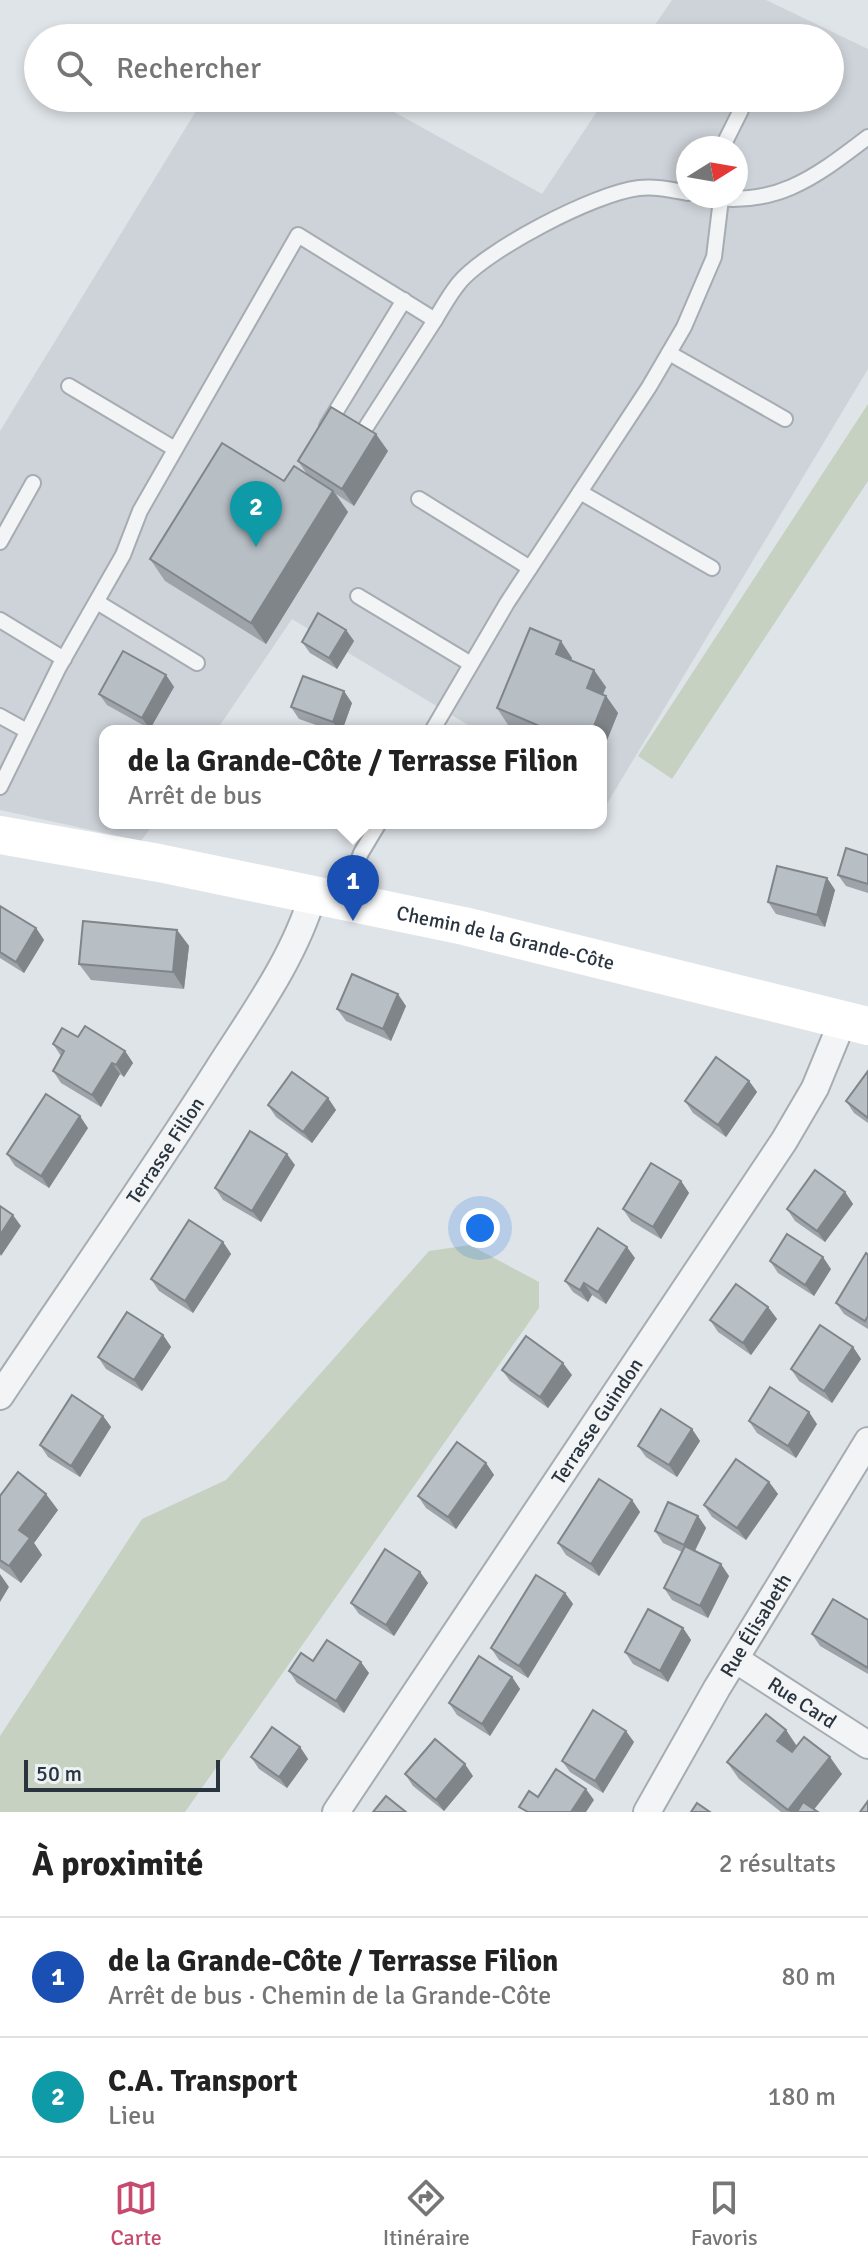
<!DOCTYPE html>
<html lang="fr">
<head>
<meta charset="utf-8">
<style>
  :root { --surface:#fff; --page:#f6f6f6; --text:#222; --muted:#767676; --line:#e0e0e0; --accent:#c64b6e }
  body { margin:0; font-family:Signika,sans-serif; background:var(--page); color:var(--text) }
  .compass { position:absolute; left:676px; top:136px; width:72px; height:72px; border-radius:50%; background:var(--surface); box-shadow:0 4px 12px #0003; rotate:79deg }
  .scale { position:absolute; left:24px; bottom:20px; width:196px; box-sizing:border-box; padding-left:8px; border:4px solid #29343e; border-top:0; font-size:22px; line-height:28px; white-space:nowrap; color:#29343e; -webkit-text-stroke:6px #eff2f5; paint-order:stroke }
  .you { position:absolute; left:480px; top:1228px; width:28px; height:28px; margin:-20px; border:6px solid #fff; border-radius:50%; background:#1a73e8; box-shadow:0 0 0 12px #1a73e833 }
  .badge { display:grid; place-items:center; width:52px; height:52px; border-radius:50%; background:var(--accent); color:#fff; font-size:26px; font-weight:700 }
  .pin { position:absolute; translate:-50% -66px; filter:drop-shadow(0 2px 4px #0008) }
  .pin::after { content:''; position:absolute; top:42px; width:28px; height:24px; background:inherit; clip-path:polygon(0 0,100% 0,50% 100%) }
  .popup { position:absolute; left:99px; top:725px; width:508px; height:104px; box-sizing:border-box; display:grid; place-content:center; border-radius:16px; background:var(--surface); filter:drop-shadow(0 2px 6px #0005); font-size:26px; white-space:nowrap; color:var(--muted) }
  .popup b { font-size:30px; color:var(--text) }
  .popup::after { content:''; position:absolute; left:50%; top:100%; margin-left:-16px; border:16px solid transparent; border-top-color:var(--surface) }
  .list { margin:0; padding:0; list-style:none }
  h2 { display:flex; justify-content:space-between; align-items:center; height:104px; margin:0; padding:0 32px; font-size:34px }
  h2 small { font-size:26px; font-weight:400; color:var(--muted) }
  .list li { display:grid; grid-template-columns:52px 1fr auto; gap:24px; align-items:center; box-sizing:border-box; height:120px; padding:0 32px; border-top:2px solid var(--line) }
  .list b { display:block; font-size:30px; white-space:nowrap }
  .list p { margin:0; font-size:26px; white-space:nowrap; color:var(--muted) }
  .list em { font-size:26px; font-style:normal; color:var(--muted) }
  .icon { flex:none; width:44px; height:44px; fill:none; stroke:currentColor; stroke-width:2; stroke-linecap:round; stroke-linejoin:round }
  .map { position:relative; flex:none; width:868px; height:1812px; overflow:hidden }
  .search { position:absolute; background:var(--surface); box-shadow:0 4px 12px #0003; left:24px; right:24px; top:24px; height:88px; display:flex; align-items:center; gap:20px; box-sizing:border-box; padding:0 28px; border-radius:44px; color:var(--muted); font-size:30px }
  .sheet { height:344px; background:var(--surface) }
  nav { display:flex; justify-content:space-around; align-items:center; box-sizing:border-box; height:112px; border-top:2px solid var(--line); background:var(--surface); font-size:22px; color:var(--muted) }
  nav a { display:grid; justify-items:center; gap:4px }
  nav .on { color:var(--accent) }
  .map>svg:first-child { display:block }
  .built { fill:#ced3d9; fill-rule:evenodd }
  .green { fill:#c7d1c1 }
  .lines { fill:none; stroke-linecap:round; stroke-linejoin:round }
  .service-casing { stroke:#a5acb2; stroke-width:18 }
  .minor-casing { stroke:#a5acb2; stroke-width:30 }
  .service { stroke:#f2f4f6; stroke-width:14 }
  .minor { stroke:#f2f4f6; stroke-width:26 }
  .secondary { stroke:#fff; stroke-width:38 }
  .wall { fill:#9da3a9 }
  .shaded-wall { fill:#808589 }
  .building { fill:#b7bec4; stroke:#808589; stroke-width:2 }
  .labels { text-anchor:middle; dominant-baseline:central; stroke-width:7; stroke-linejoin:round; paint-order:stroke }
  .street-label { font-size:20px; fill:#29343e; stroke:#eff2f5 }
</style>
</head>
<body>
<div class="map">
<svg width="868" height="1812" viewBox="0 0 868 1812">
  <rect width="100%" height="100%" fill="#dfe4e8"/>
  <path class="built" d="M672 0H766L868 49V369L605 807 601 804V731H478L292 619 216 731H105V823H154L141 841 0 810V431L204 98H369L542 194 606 98H830V38H646ZM688 148H736V196H688Z"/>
  <g class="green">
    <polygon points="868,404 868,481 672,779 638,756"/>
    <polygon points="470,1245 539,1282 539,1308 185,1812 0,1812 0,1736 142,1519 226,1480 429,1251"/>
  </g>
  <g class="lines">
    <defs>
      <g id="service">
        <polyline points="722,148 741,110"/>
        <path d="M701 196C774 209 813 179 868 137"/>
        <path d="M435 320C442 308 450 294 459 283 486 250 595 193 639 188 656 186 672 190 688 193"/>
        <polyline points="669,353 785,419"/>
        <polyline points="69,386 175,449"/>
        <polyline points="327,426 404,300"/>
        <polyline points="580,492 712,568"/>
        <polyline points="419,499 530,568"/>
        <polyline points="0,542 33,483"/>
        <polyline points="358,596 471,664"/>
        <polyline points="97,602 197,663"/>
        <polyline points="0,620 64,659"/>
        <polyline points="0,716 27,731"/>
        <polyline points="432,731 507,603 649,387 684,327 714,257 721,199"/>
        <polyline points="0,787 59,667 123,555 140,511 298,235 435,320 361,435"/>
        <polyline points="343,898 361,853 379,823"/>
      </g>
      <g id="minor">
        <path id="s1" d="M0 1396C72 1288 147 1181 217 1071 252 1016 295 957 313 894"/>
        <path id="s2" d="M735 1659 868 1745"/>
        <path id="s3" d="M336 1812 784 1141 815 1088 843 1020"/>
        <path id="s4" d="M647 1812 717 1688 868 1441"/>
      </g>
    </defs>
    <use href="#service" class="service-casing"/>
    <use href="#minor" class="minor-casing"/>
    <use href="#service" class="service"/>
    <use href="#minor" class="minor"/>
    <path class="secondary" id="s5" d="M0 835 159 863 464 926 868 1026"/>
  </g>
  <g class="wall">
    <polygon points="388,451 354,506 336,494 348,512 266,644 165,581 150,559 284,481 307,474 298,461"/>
    <polygon points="346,630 354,641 337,669 310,653 302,642"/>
    <polygon points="572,658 571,660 606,687 603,695 606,696 618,713 601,755 601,731 522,731 508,725 497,708"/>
    <polygon points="166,675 174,687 150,729 107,705 99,694"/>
    <polygon points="352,703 342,731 333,731 299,719 291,707"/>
    <polygon points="868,855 868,893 846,886 838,875"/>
    <polygon points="827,878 835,890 825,927 776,914 768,902"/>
    <polygon points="0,906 36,928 44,940 24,973 0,958"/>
    <polygon points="177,930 189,946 184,989 91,980 79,964"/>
    <polygon points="406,1006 391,1041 346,1021 337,1009"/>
    <polygon points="78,1037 125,1051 133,1063 124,1077 120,1074 101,1107 61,1083 53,1071 61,1056 53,1044"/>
    <polygon points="868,1071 868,1123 854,1113 846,1101"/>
    <polygon points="749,1081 757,1092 726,1137 693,1113 685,1101"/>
    <polygon points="328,1098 336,1110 312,1143 276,1117 268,1105"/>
    <polygon points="88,1128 49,1188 15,1166 7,1154"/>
    <polygon points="295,1165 261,1222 223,1200 215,1188"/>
    <polygon points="681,1181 689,1193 661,1239 631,1221 623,1209"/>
    <polygon points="845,1192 853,1204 825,1242 795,1221 787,1209"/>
    <polygon points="223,1242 231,1254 193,1313 159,1291 151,1279"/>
    <polygon points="868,1255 868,1329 844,1314 836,1303"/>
    <polygon points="635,1258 606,1304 592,1295 588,1302 573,1292 565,1281"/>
    <polygon points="770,1261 831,1269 814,1296 778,1273"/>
    <polygon points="768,1307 777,1319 751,1355 718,1332 710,1320"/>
    <polygon points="163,1335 171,1347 142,1391 106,1369 98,1357"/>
    <polygon points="853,1347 861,1359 832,1403 799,1381 791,1369"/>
    <polygon points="502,1370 572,1375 548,1408 510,1381"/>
    <polygon points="103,1416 111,1427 80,1477 48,1457 40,1445"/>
    <polygon points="749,1421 817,1424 796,1458 757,1433"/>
    <polygon points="692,1429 700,1441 677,1477 646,1457 638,1446"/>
    <polygon points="486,1463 494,1475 456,1529 426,1508 418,1496"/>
    <polygon points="769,1482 778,1494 746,1540 712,1517 704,1505"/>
    <polygon points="0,1496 58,1510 34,1543 42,1555 21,1583 0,1568"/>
    <polygon points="632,1500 640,1512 599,1576 566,1555 558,1543"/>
    <polygon points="698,1516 706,1528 695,1551 729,1576 708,1618 672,1600 664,1588 682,1552 663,1543 655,1531"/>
    <polygon points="420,1572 428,1583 394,1636 359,1614 351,1603"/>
    <polygon points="565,1593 573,1604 528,1678 499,1660 491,1648"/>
    <polygon points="868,1620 868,1674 820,1646 812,1634"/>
    <polygon points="683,1628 691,1640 668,1682 633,1664 625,1652"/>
    <polygon points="313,1661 369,1673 344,1713 297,1683 289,1671"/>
    <polygon points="512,1677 520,1689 490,1736 457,1715 449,1703"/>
    <polygon points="786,1730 797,1746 842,1774 814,1809 818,1812 781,1812 739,1779 727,1762"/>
    <polygon points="634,1742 603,1793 570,1772 562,1761"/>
    <polygon points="300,1747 308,1759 287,1788 259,1769 251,1757"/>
    <polygon points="405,1774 473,1776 444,1811 413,1786"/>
  </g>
  <g class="shaded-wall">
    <polygon points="376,434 388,451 354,506 342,489"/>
    <polygon points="333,491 348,512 266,644 251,623"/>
    <polygon points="346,630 354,641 337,669 329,658"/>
    <polygon points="561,641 572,658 567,671 556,654"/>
    <polygon points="594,670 606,687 598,705 587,688"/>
    <polygon points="166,675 174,687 150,729 142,718"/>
    <polygon points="344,691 352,703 342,731 339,731 333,722"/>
    <polygon points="606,696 618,713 601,755 601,731 592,731"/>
    <polygon points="827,878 835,890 825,927 817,915"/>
    <polygon points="36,928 44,940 24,973 16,962"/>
    <polygon points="177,930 189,946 184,989 173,972"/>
    <polygon points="398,994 406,1006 391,1041 383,1029"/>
    <polygon points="125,1051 133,1063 124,1077 116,1065"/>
    <polygon points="112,1063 120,1074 101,1107 92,1095"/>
    <polygon points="749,1081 757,1092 726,1137 718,1125"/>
    <polygon points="328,1098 336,1110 312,1143 303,1132"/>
    <polygon points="80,1116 88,1128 49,1188 41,1176"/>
    <polygon points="287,1154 295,1165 261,1222 252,1211"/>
    <polygon points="681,1181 689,1193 661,1239 653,1227"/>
    <polygon points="845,1192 853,1204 825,1242 817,1231"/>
    <polygon points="13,1215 21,1226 1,1256 0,1254 0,1235"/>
    <polygon points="223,1242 231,1254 193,1313 185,1301"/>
    <polygon points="627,1247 635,1258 606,1304 598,1292"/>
    <polygon points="823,1257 831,1269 814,1296 805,1285"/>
    <polygon points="584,1283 592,1295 588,1302 580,1290"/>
    <polygon points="768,1307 777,1319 751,1355 743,1343"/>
    <polygon points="163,1335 171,1347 142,1391 134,1380"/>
    <polygon points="853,1347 861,1359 832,1403 824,1391"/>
    <polygon points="563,1363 572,1375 548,1408 540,1397"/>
    <polygon points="809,1412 817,1424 796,1458 788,1446"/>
    <polygon points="103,1416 111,1427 80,1477 71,1466"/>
    <polygon points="692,1429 700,1441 677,1477 669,1465"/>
    <polygon points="486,1463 494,1475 456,1529 448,1517"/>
    <polygon points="769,1482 778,1494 746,1540 737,1528"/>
    <polygon points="46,1494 58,1510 34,1543 42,1555 21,1583 9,1566 19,1530"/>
    <polygon points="632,1500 640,1512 599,1576 591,1564"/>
    <polygon points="698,1516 706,1528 692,1556 684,1545"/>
    <polygon points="721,1564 729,1576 708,1618 700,1606"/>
    <polygon points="420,1572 428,1583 394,1636 386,1625"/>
    <polygon points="0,1574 9,1587 0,1602"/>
    <polygon points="565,1593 573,1604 528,1678 519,1666"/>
    <polygon points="683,1628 691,1640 668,1682 660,1671"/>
    <polygon points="361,1662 369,1673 344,1713 336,1701"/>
    <polygon points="512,1677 520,1689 490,1736 482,1724"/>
    <polygon points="786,1730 797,1747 789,1758 777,1741"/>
    <polygon points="626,1731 634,1742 603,1793 595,1781"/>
    <polygon points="300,1747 308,1759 287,1788 279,1777"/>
    <polygon points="830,1757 842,1774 812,1812 790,1812 788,1810"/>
    <polygon points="465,1764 473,1776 444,1811 436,1800"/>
    <polygon points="586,1789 594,1800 586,1812 571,1812"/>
  </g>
  <g class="building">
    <polygon points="331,407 376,434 342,489 298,461"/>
    <polygon points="222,443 284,481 294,466 333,491 251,623 150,559"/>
    <polygon points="318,613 346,630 329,658 302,642"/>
    <polygon points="530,628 561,641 556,654 594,670 587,688 606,696 592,731 551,731 497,708"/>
    <polygon points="123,651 166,675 142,718 99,694"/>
    <polygon points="303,676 344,691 333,722 291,707"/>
    <polygon points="846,848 868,855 868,884 838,875"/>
    <polygon points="777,866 827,878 817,915 768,902"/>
    <polygon points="0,906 36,928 16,962 0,952"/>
    <polygon points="83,921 177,930 173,972 79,964"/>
    <polygon points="352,974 398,994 383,1029 337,1009"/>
    <polygon points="85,1026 125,1051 116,1065 112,1063 92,1095 53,1071 64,1051 53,1044 62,1028 78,1037"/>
    <polygon points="716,1057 749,1081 718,1125 685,1101"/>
    <polygon points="868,1071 868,1118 846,1101"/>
    <polygon points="292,1072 328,1098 303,1132 268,1105"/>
    <polygon points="46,1094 80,1116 41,1176 7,1154"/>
    <polygon points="250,1131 287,1154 252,1211 215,1188"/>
    <polygon points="651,1163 681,1181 653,1227 623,1209"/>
    <polygon points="815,1170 845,1192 817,1231 787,1209"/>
    <polygon points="0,1206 13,1215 0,1235"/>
    <polygon points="189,1220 223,1242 185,1301 151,1279"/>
    <polygon points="598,1228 627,1247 598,1292 584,1283 580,1290 565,1281"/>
    <polygon points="787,1234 823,1257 805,1285 770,1261"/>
    <polygon points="866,1253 868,1255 868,1316 865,1321 836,1303"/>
    <polygon points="736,1284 768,1307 743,1343 710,1320"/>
    <polygon points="127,1312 163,1335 134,1380 98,1357"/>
    <polygon points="820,1325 853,1347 824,1391 791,1369"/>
    <polygon points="526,1336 563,1363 540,1397 502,1370"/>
    <polygon points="770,1387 809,1412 788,1446 749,1421"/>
    <polygon points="72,1395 103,1416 71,1466 40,1445"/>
    <polygon points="661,1409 692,1429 669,1465 638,1446"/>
    <polygon points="457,1442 486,1463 448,1517 418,1496"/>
    <polygon points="736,1459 769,1482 737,1528 704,1505"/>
    <polygon points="18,1472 46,1494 19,1530 30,1538 9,1566 0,1560 0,1496"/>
    <polygon points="599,1479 632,1500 591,1564 558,1543"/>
    <polygon points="668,1502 698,1516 684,1545 655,1531"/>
    <polygon points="685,1546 721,1564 700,1606 664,1588"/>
    <polygon points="385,1549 420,1572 386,1625 351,1603"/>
    <polygon points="536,1575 565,1593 519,1666 491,1648"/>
    <polygon points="833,1599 868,1620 868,1668 812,1634"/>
    <polygon points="648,1609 683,1628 660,1671 625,1652"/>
    <polygon points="327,1640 361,1662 336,1701 289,1671 301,1653 313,1661"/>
    <polygon points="479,1656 512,1677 482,1724 449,1703"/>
    <polygon points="593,1710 626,1731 595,1781 562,1761"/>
    <polygon points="766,1714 786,1730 777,1741 792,1752 804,1737 830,1757 788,1810 727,1762"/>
    <polygon points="272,1727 300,1747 279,1777 251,1757"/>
    <polygon points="435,1739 465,1764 436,1800 405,1774"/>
    <polygon points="556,1769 586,1789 571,1812 528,1812 519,1807 529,1791 538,1797"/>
    <polygon points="386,1796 406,1812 373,1812"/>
    <polygon points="868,1801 868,1812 860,1812"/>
    <polygon points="803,1802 818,1812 797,1812"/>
    <polygon points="697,1803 710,1812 691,1812"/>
  </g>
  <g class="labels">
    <g class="street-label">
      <text stroke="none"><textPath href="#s5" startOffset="516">Chemin de la Grande-Côte</textPath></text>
      <text stroke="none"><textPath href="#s1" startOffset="296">Terrasse Filion</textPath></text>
      <text stroke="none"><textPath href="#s3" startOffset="470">Terrasse Guindon</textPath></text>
      <text stroke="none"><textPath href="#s4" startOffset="216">Rue Élisabeth</textPath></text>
      <text stroke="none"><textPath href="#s2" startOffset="80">Rue Card</textPath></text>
    </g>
  </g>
</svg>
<svg class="compass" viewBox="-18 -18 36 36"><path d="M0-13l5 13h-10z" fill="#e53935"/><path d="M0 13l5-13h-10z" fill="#767676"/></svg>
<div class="scale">50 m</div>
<div class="you"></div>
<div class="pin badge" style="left:353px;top:921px;background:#1a4fb4">1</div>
<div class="popup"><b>de la Grande-Côte / Terrasse Filion</b>Arrêt de bus</div>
<div class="pin badge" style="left:256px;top:547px;background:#0f9aa8">2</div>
<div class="search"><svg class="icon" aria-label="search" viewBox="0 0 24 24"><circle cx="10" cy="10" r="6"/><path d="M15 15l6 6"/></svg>Rechercher</div>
</div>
<section class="sheet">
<h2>À proximité<small>2 résultats</small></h2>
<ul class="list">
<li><span class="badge" style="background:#1a4fb4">1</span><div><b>de la Grande-Côte / Terrasse Filion</b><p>Arrêt de bus · Chemin de la Grande-Côte</p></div><em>80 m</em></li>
<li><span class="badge" style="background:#0f9aa8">2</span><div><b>C.A. Transport</b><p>Lieu</p></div><em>180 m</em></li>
</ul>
</section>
<nav>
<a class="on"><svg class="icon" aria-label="map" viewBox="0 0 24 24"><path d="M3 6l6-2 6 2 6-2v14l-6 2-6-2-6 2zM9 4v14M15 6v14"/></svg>Carte</a>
<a><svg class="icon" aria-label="directions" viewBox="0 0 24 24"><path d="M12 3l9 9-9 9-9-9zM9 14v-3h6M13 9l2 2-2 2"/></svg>Itinéraire</a>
<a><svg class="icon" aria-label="saved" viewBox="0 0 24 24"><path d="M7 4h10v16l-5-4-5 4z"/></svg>Favoris</a>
</nav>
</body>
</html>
